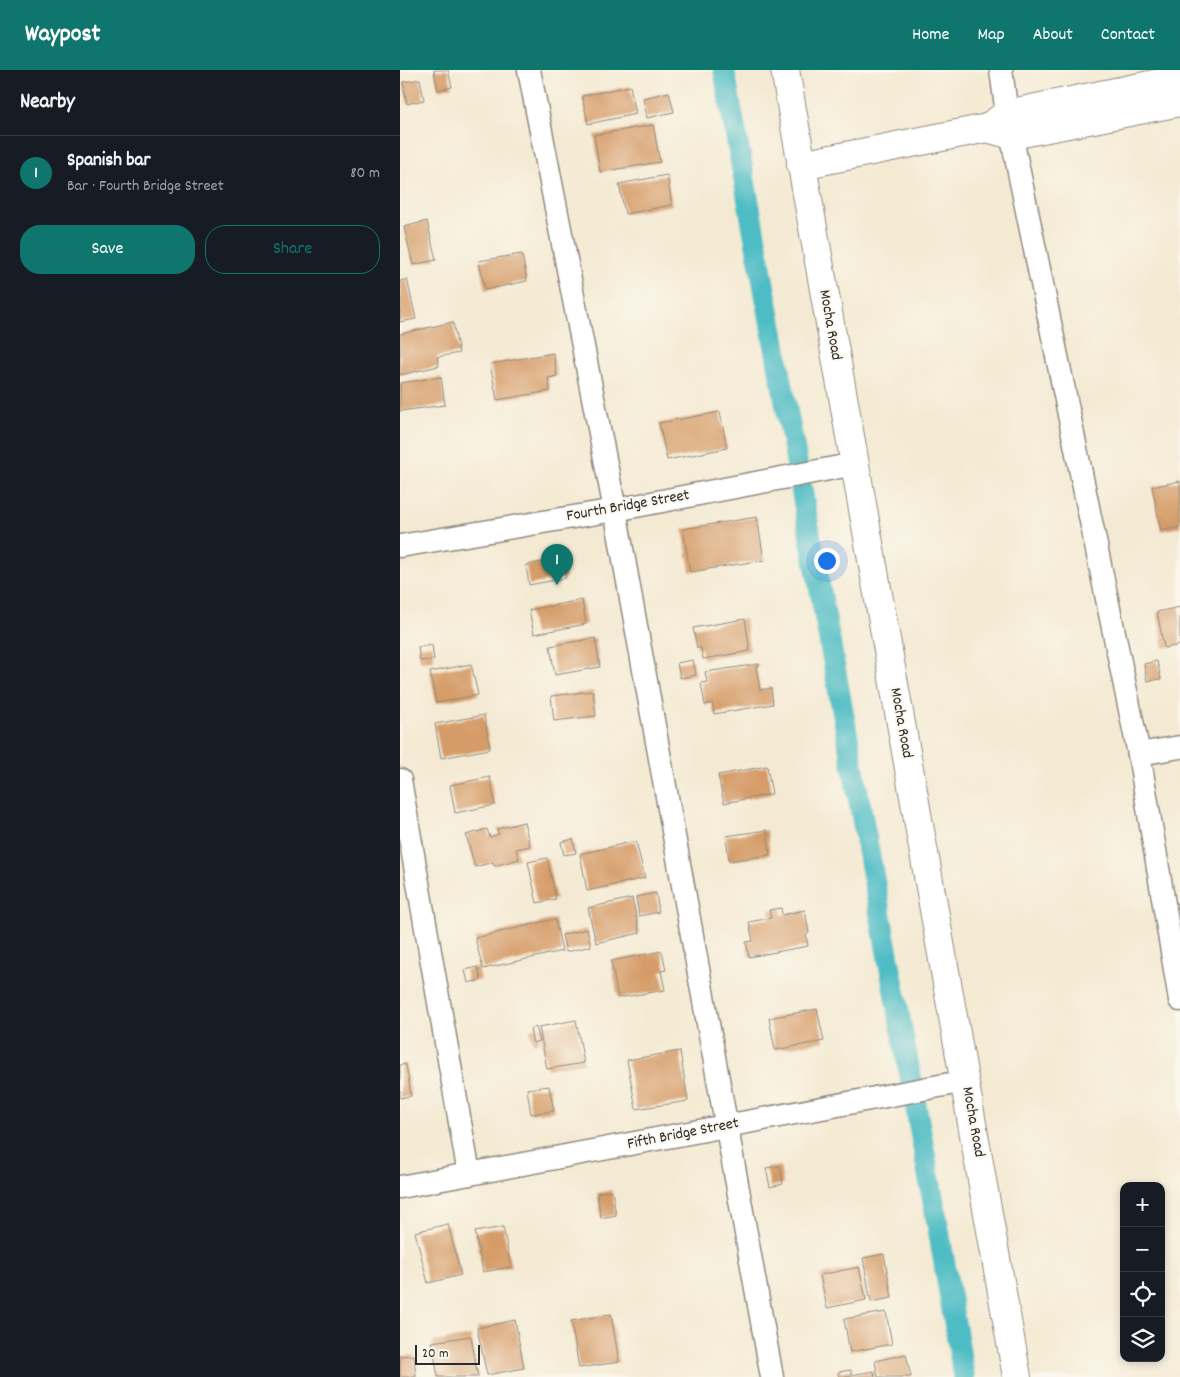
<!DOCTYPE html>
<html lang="en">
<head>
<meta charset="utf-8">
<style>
  :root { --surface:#171b24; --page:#20242c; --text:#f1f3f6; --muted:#9ea1a6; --line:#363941; --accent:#0f766e }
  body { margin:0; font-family:Dekko,sans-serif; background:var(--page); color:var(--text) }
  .controls { position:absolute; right:15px; bottom:15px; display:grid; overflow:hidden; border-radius:10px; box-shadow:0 2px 8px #0003 }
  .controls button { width:45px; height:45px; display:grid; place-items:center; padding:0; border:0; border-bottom:1px solid var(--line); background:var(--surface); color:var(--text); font:25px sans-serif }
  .scale { position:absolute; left:15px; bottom:12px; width:65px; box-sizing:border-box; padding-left:5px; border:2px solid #2b2b2b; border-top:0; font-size:14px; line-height:18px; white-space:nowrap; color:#2b2b2b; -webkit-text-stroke:4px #fbf7ec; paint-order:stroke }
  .you { position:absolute; left:426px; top:490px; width:18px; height:18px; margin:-12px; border:4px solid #fff; border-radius:50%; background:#1a73e8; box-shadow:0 0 0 8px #1a73e833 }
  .badge { display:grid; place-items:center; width:32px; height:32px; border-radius:50%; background:var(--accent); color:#fff; font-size:16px; font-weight:700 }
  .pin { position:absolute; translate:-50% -41px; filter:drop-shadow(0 1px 2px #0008) }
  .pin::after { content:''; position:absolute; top:26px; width:18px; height:15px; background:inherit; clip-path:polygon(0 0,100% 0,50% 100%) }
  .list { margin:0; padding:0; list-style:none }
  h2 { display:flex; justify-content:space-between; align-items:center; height:65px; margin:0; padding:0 20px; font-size:21px }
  h2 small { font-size:16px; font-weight:400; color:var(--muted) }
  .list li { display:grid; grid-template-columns:32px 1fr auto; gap:15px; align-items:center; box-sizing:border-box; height:75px; padding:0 20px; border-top:1px solid var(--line) }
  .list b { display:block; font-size:19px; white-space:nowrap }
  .list p { margin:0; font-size:16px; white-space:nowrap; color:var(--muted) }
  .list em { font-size:16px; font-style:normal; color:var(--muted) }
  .actions { display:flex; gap:10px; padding:15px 20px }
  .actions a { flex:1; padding:11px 0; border:1px solid var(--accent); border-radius:20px; text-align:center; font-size:18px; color:var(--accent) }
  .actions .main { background:var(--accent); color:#fff }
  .icon { flex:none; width:28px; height:28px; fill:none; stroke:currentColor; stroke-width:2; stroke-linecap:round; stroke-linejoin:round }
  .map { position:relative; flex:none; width:780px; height:1307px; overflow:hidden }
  header { display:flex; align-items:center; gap:30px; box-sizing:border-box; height:70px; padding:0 25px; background:var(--accent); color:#fff }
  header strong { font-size:24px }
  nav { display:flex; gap:28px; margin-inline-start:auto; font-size:18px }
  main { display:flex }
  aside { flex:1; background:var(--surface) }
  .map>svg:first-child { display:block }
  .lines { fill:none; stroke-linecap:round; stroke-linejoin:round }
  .canal { stroke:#4dbcc4; stroke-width:22 }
  .building { fill:#d59b68 }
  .minor-casing { stroke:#908a7f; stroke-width:25 }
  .tertiary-casing { stroke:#908a7f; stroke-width:30 }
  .minor { stroke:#fff; stroke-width:22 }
  .tertiary { stroke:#fff; stroke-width:28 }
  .labels { text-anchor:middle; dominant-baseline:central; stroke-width:4; stroke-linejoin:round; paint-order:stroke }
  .street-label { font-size:16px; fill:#2b2b2b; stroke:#fbf7ec }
</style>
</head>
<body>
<header>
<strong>Waypost</strong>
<nav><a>Home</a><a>Map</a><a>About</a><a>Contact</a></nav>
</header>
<main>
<aside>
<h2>Nearby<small></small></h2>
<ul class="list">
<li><span class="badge">1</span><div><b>Spanish bar</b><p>Bar · Fourth Bridge Street</p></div><em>80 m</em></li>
</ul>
<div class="actions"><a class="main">Save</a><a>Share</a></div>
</aside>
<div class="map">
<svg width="780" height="1307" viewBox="0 0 780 1307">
  <rect width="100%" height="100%" fill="#fbf7ec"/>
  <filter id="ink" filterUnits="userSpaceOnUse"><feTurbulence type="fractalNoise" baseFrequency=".02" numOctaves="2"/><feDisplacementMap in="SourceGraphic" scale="10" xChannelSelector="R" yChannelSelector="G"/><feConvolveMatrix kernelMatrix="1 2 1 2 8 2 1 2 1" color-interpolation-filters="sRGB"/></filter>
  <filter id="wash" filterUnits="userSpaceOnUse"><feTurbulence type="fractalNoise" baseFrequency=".0096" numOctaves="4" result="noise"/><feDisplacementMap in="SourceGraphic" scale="20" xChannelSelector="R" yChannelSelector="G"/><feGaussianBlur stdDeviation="1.12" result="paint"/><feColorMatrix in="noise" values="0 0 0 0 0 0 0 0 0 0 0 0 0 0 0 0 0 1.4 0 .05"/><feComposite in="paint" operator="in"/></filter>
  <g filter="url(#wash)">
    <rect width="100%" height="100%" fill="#f4ead3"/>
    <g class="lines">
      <polyline class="canal" points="324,0 537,1151 564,1307"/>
    </g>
    <g id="blocks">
      <g class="building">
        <polygon points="34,0 48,0 52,17 38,20"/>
        <polygon points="20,9 24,30 7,34 3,12"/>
        <polygon points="230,16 236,44 188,54 182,26"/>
        <polygon points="269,22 274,42 247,48 243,28"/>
        <polygon points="253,55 260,92 200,102 194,65"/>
        <polygon points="267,105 272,135 225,144 219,114"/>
        <polygon points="27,151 36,190 13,195 4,157"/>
        <polygon points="122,184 127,211 85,220 79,191"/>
        <polygon points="7,209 16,249 0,252 0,211"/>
        <polygon points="53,252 59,283 37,287 39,296 0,305 0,264"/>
        <polygon points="153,283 157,306 148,308 150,321 97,330 90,294"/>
        <polygon points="41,307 45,335 0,341 0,313"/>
        <polygon points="320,342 327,378 267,390 259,353"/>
        <polygon points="780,411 780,457 761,461 752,417"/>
        <polygon points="357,447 364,490 290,502 283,459"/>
        <polygon points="162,488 166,508 129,515 126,495"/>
        <polygon points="182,530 186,554 134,564 129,540"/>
        <polygon points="780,537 780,575 764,578 757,542"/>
        <polygon points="345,549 350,581 303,589 301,578 297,578 293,558"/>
        <polygon points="195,568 200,597 155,605 150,576"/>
        <polygon points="32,575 34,590 20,591 18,577"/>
        <polygon points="293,590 296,605 280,608 277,593"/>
        <polygon points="757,591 761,609 747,611 744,594"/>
        <polygon points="71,594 78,625 36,633 30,602"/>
        <polygon points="359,594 359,596 356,597 360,620 371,618 373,634 314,644 312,633 305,635 301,613 307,612 305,602"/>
        <polygon points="193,621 196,646 154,651 151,626"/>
        <polygon points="84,645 90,679 41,688 35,654"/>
        <polygon points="367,696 372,724 324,733 318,705"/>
        <polygon points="90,707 95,735 55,743 50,715"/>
        <polygon points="124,752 130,776 116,779 119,789 94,796 93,792 75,797 66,765 87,759 90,767 99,764 97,759"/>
        <polygon points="367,760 370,785 329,791 326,766"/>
        <polygon points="173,769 176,783 164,785 161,772"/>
        <polygon points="236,771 245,808 187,821 180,784"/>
        <polygon points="147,788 156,829 137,833 128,792"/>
        <polygon points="256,823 259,842 239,846 236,827"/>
        <polygon points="232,828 240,863 196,873 188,838"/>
        <polygon points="381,838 382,845 405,840 409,863 406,865 408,876 349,887 346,872 353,871 349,852 371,848 369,840"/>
        <polygon points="155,849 162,881 83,899 75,868"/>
        <polygon points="187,859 191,876 166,882 162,865"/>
        <polygon points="262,881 266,900 261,901 265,920 218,928 211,891"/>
        <polygon points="78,897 81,910 68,913 65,900"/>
        <polygon points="417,939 424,971 375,980 369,948"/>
        <polygon points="176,950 184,993 147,999 139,957"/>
        <polygon points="136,957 140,971 133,973 130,959"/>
        <polygon points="280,981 288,1031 236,1039 227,990"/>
        <polygon points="6,994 11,1026 0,1028 0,995"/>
        <polygon points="149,1016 154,1041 131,1044 127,1019"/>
        <polygon points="380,1096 383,1114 370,1117 366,1098"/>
        <polygon points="212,1120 216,1145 201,1148 197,1123"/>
        <polygon points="48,1154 61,1205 28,1213 15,1162"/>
        <polygon points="103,1157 111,1197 83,1202 75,1162"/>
        <polygon points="484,1184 492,1228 471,1232 463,1188"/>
        <polygon points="459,1197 466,1230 427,1238 420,1205"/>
        <polygon points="486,1242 492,1274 450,1282 444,1249"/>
        <polygon points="211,1244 219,1292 179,1298 171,1251"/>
        <polygon points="115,1250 124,1298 87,1305 77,1258"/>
        <polygon points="71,1266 78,1307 38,1307 32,1272"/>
        <polygon points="506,1284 511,1307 478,1307 475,1291"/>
        <polygon points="14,1285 16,1307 0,1307 0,1286"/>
        <polygon points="451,1300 451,1305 474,1301 475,1307 439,1307 438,1302"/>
      </g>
    </g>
  </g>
  <g filter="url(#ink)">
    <use href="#blocks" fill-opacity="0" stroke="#908a7f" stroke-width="1"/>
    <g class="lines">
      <defs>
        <g id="minor">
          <polyline points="129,0 215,440 372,1307"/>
          <polyline points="601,0 607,44 739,684 780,930"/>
          <polyline points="0,476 215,440 455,394"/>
          <polyline points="739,684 780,677"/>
          <polyline points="0,710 69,1104"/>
          <polyline points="0,1117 566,1011"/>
        </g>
        <g id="tertiary">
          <polyline points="385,0 617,1307"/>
          <polyline points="587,58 612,65 780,32"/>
          <polyline points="401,95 587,58 607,44 780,9"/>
        </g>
      </defs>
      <use href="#minor" class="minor-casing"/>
      <use href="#tertiary" class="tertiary-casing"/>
      <use href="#minor" class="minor"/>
      <use href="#tertiary" class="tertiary"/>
    </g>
  </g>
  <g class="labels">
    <g class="street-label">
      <text transform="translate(430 255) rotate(80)">Mocha Road</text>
      <text transform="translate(228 436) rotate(-10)">Fourth Bridge Street</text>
      <text transform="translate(501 653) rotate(80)">Mocha Road</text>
      <text transform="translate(573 1052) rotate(80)">Mocha Road</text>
      <text transform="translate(283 1064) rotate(-11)">Fifth Bridge Street</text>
    </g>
  </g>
</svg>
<div class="controls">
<button>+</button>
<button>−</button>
<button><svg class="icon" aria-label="locate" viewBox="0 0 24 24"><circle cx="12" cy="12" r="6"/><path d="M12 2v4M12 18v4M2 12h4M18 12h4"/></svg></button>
<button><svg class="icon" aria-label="layers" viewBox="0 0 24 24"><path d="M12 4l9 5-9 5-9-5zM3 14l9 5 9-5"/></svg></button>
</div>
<div class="scale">20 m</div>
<div class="you"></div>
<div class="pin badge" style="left:157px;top:515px">1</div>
</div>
</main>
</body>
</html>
